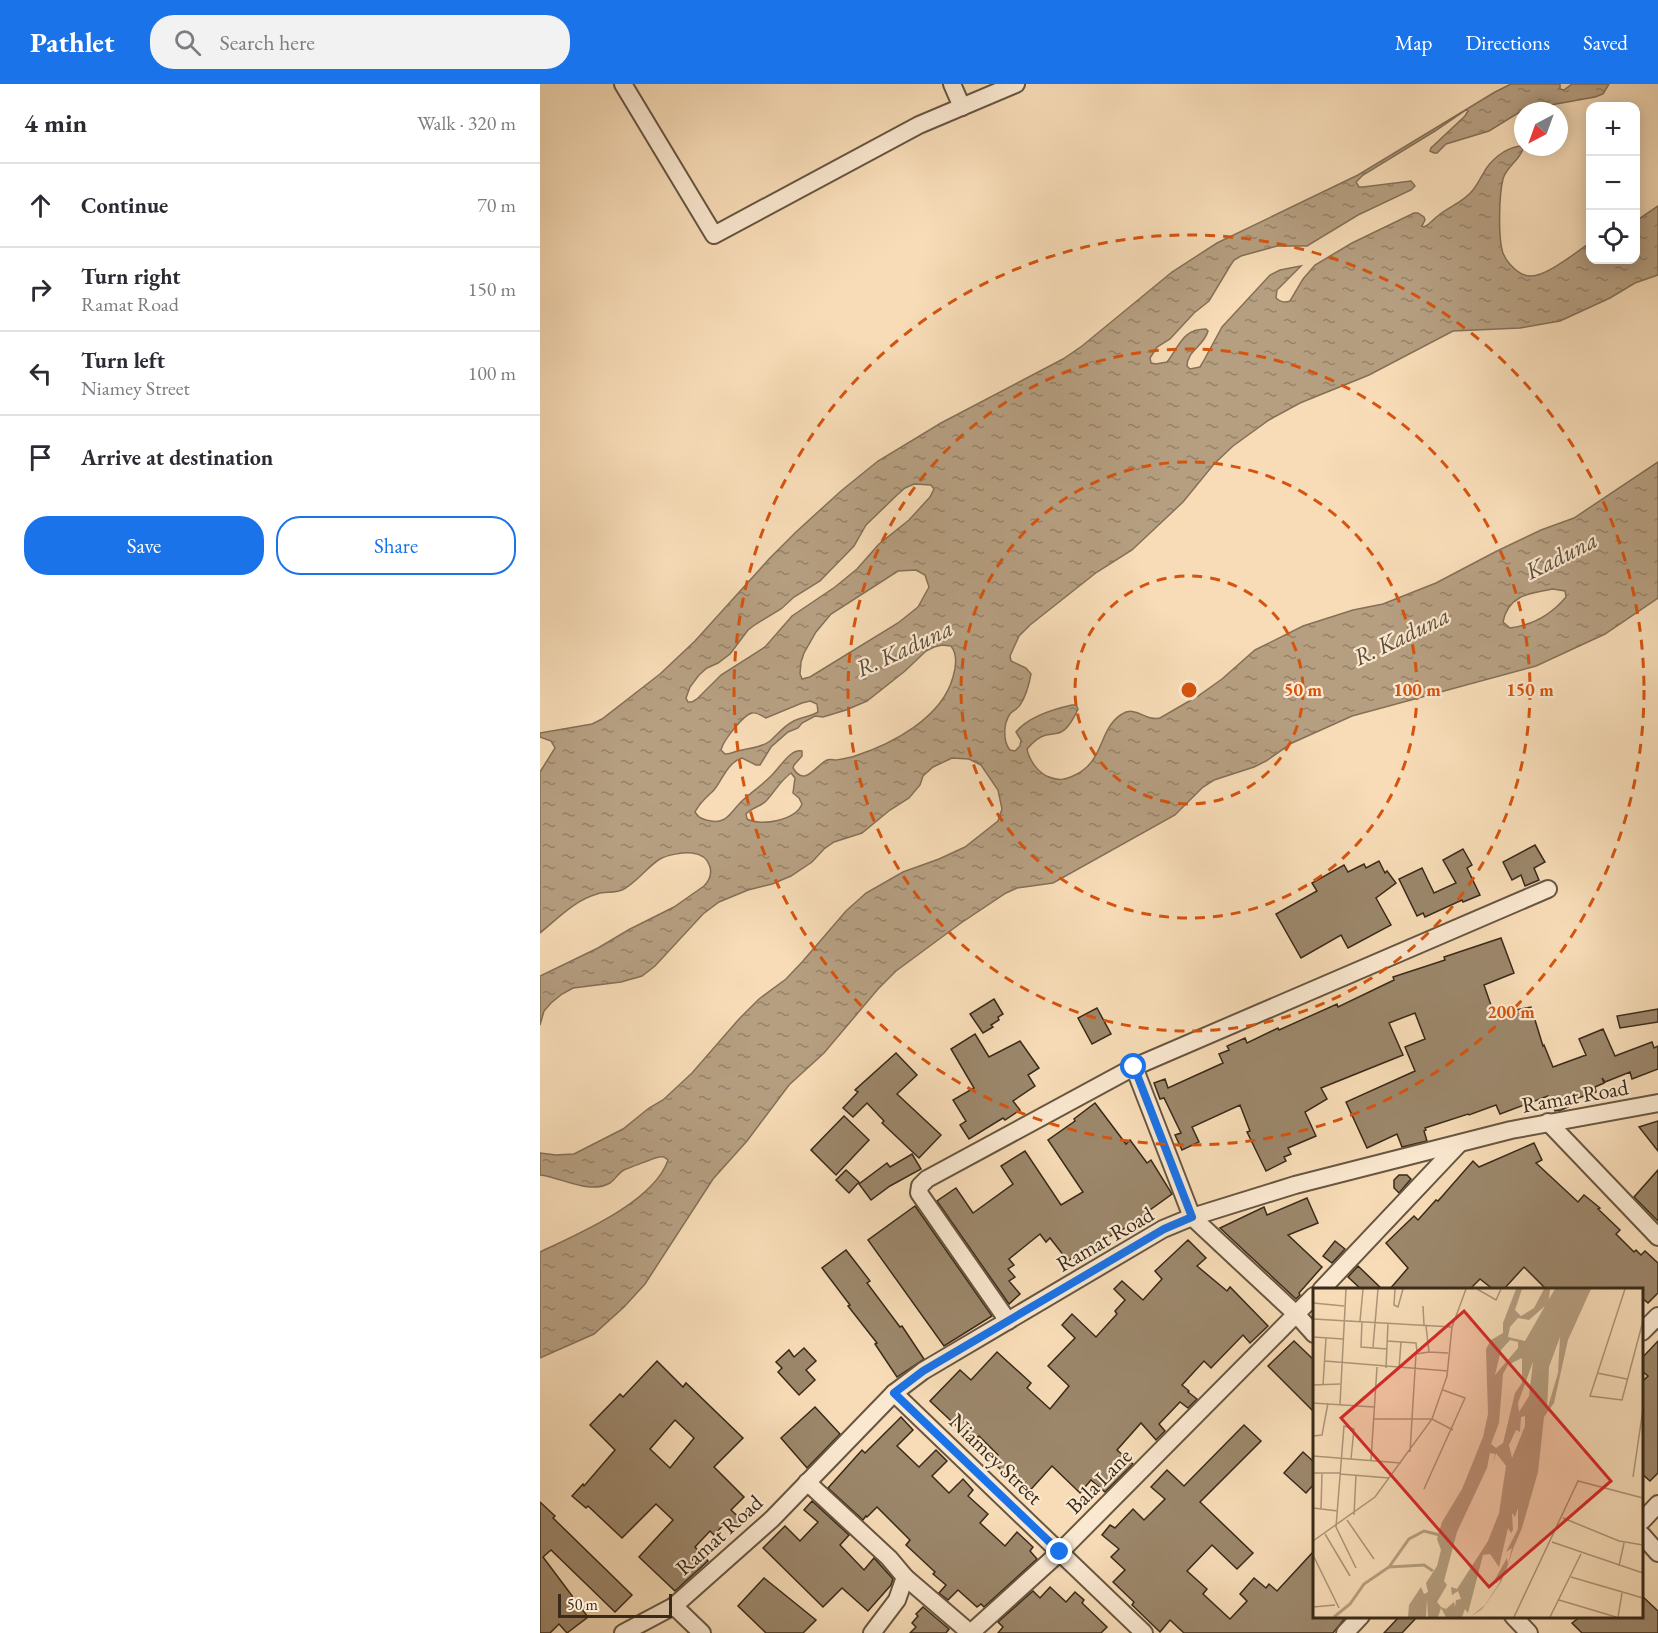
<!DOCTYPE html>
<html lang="en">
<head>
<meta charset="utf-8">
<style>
  :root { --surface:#fff; --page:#f2f2f3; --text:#2b2b33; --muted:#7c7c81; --line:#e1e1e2; --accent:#1a73e8 }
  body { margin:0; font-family:"EB Garamond",serif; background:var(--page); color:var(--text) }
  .controls { position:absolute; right:18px; top:18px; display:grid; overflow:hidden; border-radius:12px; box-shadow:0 3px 15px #0003 }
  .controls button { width:54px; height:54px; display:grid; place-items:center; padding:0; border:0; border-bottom:2px solid var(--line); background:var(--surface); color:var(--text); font:30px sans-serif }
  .compass { position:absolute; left:974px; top:18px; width:54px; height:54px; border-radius:50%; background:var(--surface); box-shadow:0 3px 15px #0003; rotate:221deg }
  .scale { position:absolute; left:18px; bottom:15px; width:114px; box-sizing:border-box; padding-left:6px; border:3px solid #392a19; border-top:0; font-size:16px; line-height:21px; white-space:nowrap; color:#392a19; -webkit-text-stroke:4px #fae8d0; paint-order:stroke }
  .stop { position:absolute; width:18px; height:18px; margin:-14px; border:4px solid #1a73e8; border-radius:50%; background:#fff }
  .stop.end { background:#1a73e8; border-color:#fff; box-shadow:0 2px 6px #0008 }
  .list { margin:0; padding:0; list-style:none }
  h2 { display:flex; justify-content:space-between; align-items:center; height:78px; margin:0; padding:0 24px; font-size:26px }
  h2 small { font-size:20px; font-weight:400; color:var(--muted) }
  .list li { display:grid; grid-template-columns:39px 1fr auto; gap:18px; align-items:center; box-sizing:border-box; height:84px; padding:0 24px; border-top:2px solid var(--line) }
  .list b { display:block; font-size:22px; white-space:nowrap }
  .list p { margin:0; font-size:20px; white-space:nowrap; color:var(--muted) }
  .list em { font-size:20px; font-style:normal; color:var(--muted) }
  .actions { display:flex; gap:12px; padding:18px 24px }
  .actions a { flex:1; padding:14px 0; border:2px solid var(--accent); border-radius:24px; text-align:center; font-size:21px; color:var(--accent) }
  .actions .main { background:var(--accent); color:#fff }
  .icon { flex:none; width:33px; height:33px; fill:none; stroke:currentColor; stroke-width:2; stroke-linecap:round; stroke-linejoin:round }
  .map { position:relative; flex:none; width:1118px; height:1549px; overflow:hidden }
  header { display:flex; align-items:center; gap:36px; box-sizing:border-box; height:84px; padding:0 30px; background:var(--accent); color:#fff }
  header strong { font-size:28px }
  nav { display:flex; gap:33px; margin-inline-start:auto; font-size:21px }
  .search { width:420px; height:54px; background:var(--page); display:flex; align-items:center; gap:15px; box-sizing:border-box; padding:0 21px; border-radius:24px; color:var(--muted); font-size:22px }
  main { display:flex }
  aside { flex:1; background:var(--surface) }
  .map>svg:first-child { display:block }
  .water { fill:url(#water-ripples); stroke:#847057; stroke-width:1.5; fill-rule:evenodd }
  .building { fill:#9c876b; stroke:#392a19; stroke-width:1.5; fill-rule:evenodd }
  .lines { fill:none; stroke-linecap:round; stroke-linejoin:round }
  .minor-casing { stroke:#685640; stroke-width:20 }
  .minor { stroke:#fae8d0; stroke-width:16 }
  .route { stroke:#1a73e8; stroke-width:8 }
  .ring { fill:none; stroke:#d6540d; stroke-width:3; stroke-dasharray:10 8 }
  .labels { text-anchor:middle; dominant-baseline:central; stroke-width:4.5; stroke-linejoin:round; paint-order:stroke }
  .street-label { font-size:22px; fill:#392a19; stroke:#fae8d0 }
  .water-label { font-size:24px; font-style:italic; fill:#5e4d38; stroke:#fae8d0 }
  .inset-river { fill:none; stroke:#b69f81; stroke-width:3 }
  .inset-road { fill:none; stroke:#ab9578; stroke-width:1.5 }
  .view { fill:#d62828; fill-opacity:0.15; stroke:#d62828; stroke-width:3 }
  .inset-edge { fill:none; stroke:#392a19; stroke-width:3 }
  .centre { fill:#d6540d; stroke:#fae8d0; stroke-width:3 }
  .ring-label { font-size:18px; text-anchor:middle; font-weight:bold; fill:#d6540d; stroke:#fae8d0; stroke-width:4.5; stroke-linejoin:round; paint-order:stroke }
</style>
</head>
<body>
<header>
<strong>Pathlet</strong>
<div class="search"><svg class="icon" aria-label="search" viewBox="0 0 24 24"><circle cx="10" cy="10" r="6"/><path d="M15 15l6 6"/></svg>Search here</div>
<nav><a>Map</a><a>Directions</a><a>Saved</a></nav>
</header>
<main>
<aside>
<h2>4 min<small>Walk · 320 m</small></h2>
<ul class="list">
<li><svg class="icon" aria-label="ahead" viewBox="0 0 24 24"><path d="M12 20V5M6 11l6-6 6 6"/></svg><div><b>Continue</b></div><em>70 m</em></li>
<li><svg class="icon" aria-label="right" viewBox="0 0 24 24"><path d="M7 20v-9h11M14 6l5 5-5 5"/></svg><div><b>Turn right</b><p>Ramat Road</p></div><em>150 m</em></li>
<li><svg class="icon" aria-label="left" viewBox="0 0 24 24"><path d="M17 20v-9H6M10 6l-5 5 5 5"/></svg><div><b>Turn left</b><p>Niamey Street</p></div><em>100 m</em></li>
<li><svg class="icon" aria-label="arrive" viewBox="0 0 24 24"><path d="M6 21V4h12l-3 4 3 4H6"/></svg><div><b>Arrive at destination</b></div></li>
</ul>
<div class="actions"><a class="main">Save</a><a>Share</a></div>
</aside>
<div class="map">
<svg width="1118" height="1549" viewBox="0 0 1118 1549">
  <defs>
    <pattern id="water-ripples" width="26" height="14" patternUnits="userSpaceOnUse" patternTransform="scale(1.5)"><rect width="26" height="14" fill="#b69f81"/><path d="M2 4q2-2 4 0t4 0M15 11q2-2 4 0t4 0" fill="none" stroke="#958269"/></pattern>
  </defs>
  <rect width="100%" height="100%" fill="#f7dcb7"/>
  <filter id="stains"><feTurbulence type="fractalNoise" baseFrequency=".00333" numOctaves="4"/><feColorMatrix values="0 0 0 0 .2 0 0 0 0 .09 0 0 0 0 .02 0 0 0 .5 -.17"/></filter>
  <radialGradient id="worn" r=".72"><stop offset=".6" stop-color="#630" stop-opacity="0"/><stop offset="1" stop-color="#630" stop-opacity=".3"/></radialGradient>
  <path class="water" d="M971 0H1020V5L1024 6 1032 0H1069L1063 10 1055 13 983 26 949 47 906 60 897 69H894L890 67 891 64 925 32 928 27 926 26 895 47 823 91 816 98 819 103H823L871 97 875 102 871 106 818 131 767 162H737L701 172 694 176 690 182 669 217 654 229 630 255 617 263 610 274 611 279 616 280 627 278C640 261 643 245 666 245L668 247C664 262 647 267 647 282L650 285 660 283 663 278 682 243 730 191 740 186 761 182 737 206 736 214C740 218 744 219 750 217L763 195 775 181 812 159 874 129H878L884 133 885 136 882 142 884 143C891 140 893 135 899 131 910 122 924 118 933 106 937 101 940 95 943 90 950 76 965 64 980 62L983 65C979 77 966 83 963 95 959 110 958 155 963 169 967 179 979 192 990 192 1006 193 1036 168 1050 159V176H1096V137L1118 122V191L1095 199 1070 214 1020 237 980 244 913 247 829 291 760 319 729 336 693 362 674 380 643 418 592 466 557 488 490 541 479 552 470 572 471 577 486 584 491 590C489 601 486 612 480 621 478 625 473 626 470 630 463 640 463 658 470 666L475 667 480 662 481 656 476 648C488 633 514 625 532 621H536L538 625C535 632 528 645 521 648 517 650 511 650 506 651 498 653 492 659 487 665 489 676 498 689 509 693 519 697 525 696 535 691 565 677 558 645 582 630 595 621 606 638 620 634L658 612 682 595 715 566 763 542 813 526 843 520 896 499 955 468 1001 446 1034 434 1118 378V514L1065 550 996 582 812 632 752 659 726 677 714 683 674 696 663 703 635 731 513 799 477 804 466 809 421 839 356 887 338 905 284 969 249 1001 207 1057 173 1095 105 1200 84 1223 54 1250 0 1274V1168C38 1150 114 1118 128 1076 124 1073 124 1072 119 1073 117 1073 86 1085 84 1086 78 1089 75 1096 70 1099 49 1111 21 1093 0 1091V1069L16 1071 34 1070 83 1045 109 1024 123 1016 152 989 199 935 219 915 246 895 263 877 306 827 326 809 363 788 399 775 425 763 458 737 462 725 458 706 441 681 429 675 412 674 393 683 383 692 380 701 369 714 350 726 322 749 294 758 284 765 272 778 251 792 232 800 208 806 179 818 163 830 115 882 102 892 81 898 33 904 22 910 11 919 4 927 0 941V892L58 864 90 845 134 823 164 802C176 790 171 771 152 769 143 768 127 771 120 775 107 783 98 797 84 805 76 810 65 807 57 810 35 816 17 835 0 849V688L15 664 11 657 0 653V649L52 640 62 635 120 590 155 557 229 475 256 448 301 407 338 377 401 339 523 275 542 262 632 188 677 159 818 91 955 8ZM374 400 391 401 394 405 390 413 369 436 339 460 317 485 295 503 252 532 225 563 181 591 157 615 152 618H148L146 614 150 603 159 591 167 584 178 579 190 570 208 546 216 540 241 525 254 513 280 497 314 462 326 441 357 411 365 404ZM376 486 385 491 389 503 378 523 358 539 270 593 262 595 260 590 261 578 264 569 276 548 291 530 358 487ZM1013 505 1025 507 1026 513C1011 531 994 541 970 544L963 538C968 511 990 509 1013 505ZM402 561 411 562C418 571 416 583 413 593 402 634 352 660 315 672 309 674 302 675 296 676 293 676 290 675 287 676 276 681 265 704 253 684L254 681 262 672V667C257 666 254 668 250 671 243 677 238 685 231 692 222 701 212 708 203 716 189 729 187 742 166 736 160 734 158 733 155 728 160 718 167 713 174 706 183 695 187 679 202 674L216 681H220L231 663 248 648 258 644 262 639 275 632 283 633 306 626 327 617 365 587 386 567 394 563ZM270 617 277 620 278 628C270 633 260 633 252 638 243 643 238 650 230 657 221 664 209 664 198 667 193 668 190 670 185 670L181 666C183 657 203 631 212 629 217 628 222 632 226 634L262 619ZM251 689 255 694 253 709 259 714 262 720C256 736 221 743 207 735L206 730C212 723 221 723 227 716 235 707 241 696 251 689Z"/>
  <g class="building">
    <polygon points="995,761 1005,778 994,784 999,796 985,802 981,791 972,796 963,778"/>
    <polygon points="923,765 932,781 927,784 940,811 923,818 922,816 885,833 883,829 877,832 859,795 882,784 894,809 916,799 903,776"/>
    <polygon points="839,777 845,789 847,787 856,799 836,814 851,841 808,864 801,851 761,874 736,830 777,807 772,799 804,781 808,788 824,780 826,784"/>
    <polygon points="961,854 974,889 944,901 954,930 991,923 1003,962 1004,961 1013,983 1046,971 1039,955 1063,945 1075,972 1112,958 1114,964 1118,962 1118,985 1092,995 1090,988 1065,998 1062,994 1064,999 1055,1003 1056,1008 1026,1018 1028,1023 1021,1026 1015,1027 1008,1012 960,1030 956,1021 929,1031 928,1030 885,1044 886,1046 884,1047 887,1057 862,1063 857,1050 827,1064 806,1018 875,987 865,963 885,955 875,929 849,939 863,971 781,1004 787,1015 765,1028 776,1052 748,1064 751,1070 744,1073 746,1077 726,1087 707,1048 710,1047 700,1021 652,1043 659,1058 642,1066 635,1051 641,1049 624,1014 620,1015 614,999 625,995 628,1004 683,979 679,970 689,966 687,962 705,954 707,959 738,944 739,946 797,920 798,923 854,896 853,893 905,876 904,873"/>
    <polygon points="454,915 463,930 458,933 459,936 451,941 453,943 443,949 430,930"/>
    <polygon points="557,924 571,950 552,960 538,934"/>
    <polygon points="1118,925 1118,938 1080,944 1077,932"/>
    <polygon points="435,950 449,973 480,957 499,984 488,991 495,1002 473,1017 480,1026 465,1036 463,1034 429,1055 420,1041 426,1037 413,1016 434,1004 411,965"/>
    <polygon points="356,969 377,991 357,1010 401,1051 379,1074 342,1039 344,1037 327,1019 313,1033 303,1024 318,1008 315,1006"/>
    <polygon points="555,1019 586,1060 590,1056 607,1079 611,1076 632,1110 582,1146 581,1145 554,1163 551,1159 528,1177 510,1154 506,1158 500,1150 469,1175 474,1181 468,1185 475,1193 469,1197 480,1210 469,1220 397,1117 416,1104 433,1129 473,1100 461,1082 485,1067 521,1121 543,1108 508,1056 535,1037 534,1035"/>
    <polygon points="304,1032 329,1056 296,1091 271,1066"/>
    <polygon points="1118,1037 1118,1067 1099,1043"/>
    <polygon points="994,1059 1002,1076 996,1079 1038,1118 1044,1111 1060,1124 1058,1125 1080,1146 1076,1150 1094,1168 1096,1166 1101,1171 1105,1167 1118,1179 1118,1209 1108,1219 1101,1213 1101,1206 1007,1206 984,1183 963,1206 954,1206 940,1195 929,1206 849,1206 868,1184 846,1159 874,1132 878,1136 896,1116 898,1117 933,1077 939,1083"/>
    <polygon points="372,1070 381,1085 350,1102 331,1116 319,1100 347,1079 350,1083"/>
    <polygon points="306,1086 319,1098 309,1109 296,1096"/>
    <polygon points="1118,1086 1118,1137 1094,1113"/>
    <polygon points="859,1091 867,1091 871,1095 859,1109 854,1104 854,1096"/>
    <polygon points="767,1114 778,1139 748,1151 782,1183 759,1209 760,1211 756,1215 680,1144 724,1123 727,1131"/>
    <polygon points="375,1122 452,1232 404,1262 328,1156"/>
    <polygon points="648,1156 666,1174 657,1182 687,1207 690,1203 728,1242 710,1259 703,1251 671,1284 664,1277 642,1301 649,1307 648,1308 657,1315 648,1324 640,1318 619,1340 625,1347 616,1356 601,1339 577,1366 593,1380 565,1408 551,1396 540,1409 512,1382 485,1412 464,1393 466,1391 452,1377 458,1371 439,1352 432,1359 423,1352 425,1350 390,1317 420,1286 431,1296 457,1268 491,1299 487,1304 510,1325 529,1302 508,1282 535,1254 522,1241 532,1230 556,1253 577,1230 575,1227 585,1216 574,1205 582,1197 603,1216 622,1195 615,1187"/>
    <polygon points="795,1157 805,1165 792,1179 783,1172"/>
    <polygon points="306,1166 330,1197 327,1199 360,1243 362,1242 384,1275 357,1293 335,1260 337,1259 308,1222 310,1221 282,1184"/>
    <polygon points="818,1182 843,1206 822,1206 808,1193"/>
    <polygon points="754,1257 774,1276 774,1328 728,1282"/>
    <polygon points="1118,1257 1118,1389 1110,1397 1101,1389 1101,1299 1108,1292 1101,1286 1101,1275"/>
    <polygon points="264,1264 276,1277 266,1286 275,1296 259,1311 238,1288 242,1284 236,1278 249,1266 254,1273"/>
    <path d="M117 1277 143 1303 146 1299 203 1354 174 1383 204 1413 191 1426 203 1437 194 1446 186 1438 174 1451 170 1447 155 1463 168 1477 135 1507 99 1473 133 1436 116 1420 82 1454 48 1422 46 1424 32 1412 43 1400 44 1402 75 1366 50 1341 80 1310 83 1313ZM135 1336 154 1354 130 1384 110 1365Z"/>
    <polygon points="275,1323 300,1350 267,1384 241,1354"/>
    <polygon points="361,1333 373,1346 357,1362 379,1383 396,1366 407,1377 392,1392 409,1409 423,1395 433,1406 428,1412 448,1430 440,1439 465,1462 477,1448 493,1463 490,1467 497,1475 444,1523 441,1520 437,1523 418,1506 408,1516 399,1509 406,1501 393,1490 395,1488 366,1461 370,1456 337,1423 327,1433 326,1432 323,1436 288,1404 322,1366 325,1369"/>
    <polygon points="704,1341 721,1357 660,1418 713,1469 697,1485 672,1461 647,1487 667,1505 663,1510 690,1535 707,1517 700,1510 714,1494 726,1504 729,1500 737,1507 774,1467 774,1533 806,1533 793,1549 644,1549 630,1536 620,1548 592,1521 594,1518 573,1498 585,1486 571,1473 579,1465 562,1451 570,1441 575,1444 593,1425 604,1436 625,1415 611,1403 627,1386 644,1402"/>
    <polygon points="763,1368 774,1378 774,1400 766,1409 744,1389"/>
    <polygon points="272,1417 309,1451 300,1461 324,1486 334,1474 353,1495 351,1501 328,1527 302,1504 283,1523 223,1464 245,1442 260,1457 278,1438 264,1426"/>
    <polygon points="0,1418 15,1432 13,1434 92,1511 75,1528 11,1466 3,1473 48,1533 27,1549 19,1540 10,1549 0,1549"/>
    <polygon points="224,1494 276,1536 263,1549 226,1549 198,1522"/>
    <polygon points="510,1503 526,1518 535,1508 544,1516 542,1519 567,1543 561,1549 458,1549 463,1543 458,1538 493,1507 500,1514"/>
    <polygon points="1101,1511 1118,1527 1118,1549 1042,1549 1032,1539 1040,1533 1101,1533"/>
    <polygon points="383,1523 409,1545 406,1549 370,1549 376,1543 372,1539 378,1532 376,1530"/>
    <polygon points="859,1533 877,1533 862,1549 844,1549"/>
  </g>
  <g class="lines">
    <defs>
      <g id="minor">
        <polyline points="83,0 174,151 379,41 476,0"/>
        <polyline points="412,0 422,23"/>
        <polyline points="594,983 652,1133 757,1231 774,1250"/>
        <polyline points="1008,1038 1118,1153"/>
        <polyline points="781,1206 919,1060"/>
        <polyline points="468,1237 379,1109 380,1102 387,1095 594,983 1008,805"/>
        <polyline points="1102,1248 1118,1232"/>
        <polyline points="354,1309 604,1549"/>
        <polyline points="267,1398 349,1474 365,1493 357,1516 332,1549"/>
        <polyline points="1102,1437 1118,1420"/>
        <polyline points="1102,1451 1118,1469"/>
        <polyline points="365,1493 428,1547 434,1546 520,1468 774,1212"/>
        <polyline points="134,1522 162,1549"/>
        <polyline points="973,1532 989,1549"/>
        <polyline points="83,1549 134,1522 232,1435 354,1309 383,1287 623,1145 652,1133 755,1101 971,1046 1118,1019"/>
        <polyline points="805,1549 821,1532"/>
      </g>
    </defs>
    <use href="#minor" class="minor-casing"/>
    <use href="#minor" class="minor"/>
  </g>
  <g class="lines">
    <polyline class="route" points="520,1468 354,1309 383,1287 624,1145 652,1133 594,983"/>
  </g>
  <g class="ring">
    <circle cx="649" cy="606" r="114"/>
    <circle cx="649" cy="606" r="228"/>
    <circle cx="649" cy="606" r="341"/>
    <circle cx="649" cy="606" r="455"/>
  </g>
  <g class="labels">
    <g class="street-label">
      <text transform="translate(1035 1012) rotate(-10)">Ramat Road</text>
      <text transform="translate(565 1155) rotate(-30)">Ramat Road</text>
      <text transform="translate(456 1375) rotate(44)">Niamey Street</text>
      <text transform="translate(559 1397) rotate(-45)">Bala Lane</text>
      <text transform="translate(179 1451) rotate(-42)">Ramat Road</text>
    </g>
    <g class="water-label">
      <text transform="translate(1021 471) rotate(-27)">Kaduna</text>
      <text transform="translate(861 552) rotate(-26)">R. Kaduna</text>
      <text transform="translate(364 564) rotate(-25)">R. Kaduna</text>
    </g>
  </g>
  <g transform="translate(773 1204)">
    <rect width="330" height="330" fill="#f7dcb7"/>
    <path d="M203 1H209L202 22 208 28 221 20 231 1H237L236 11 242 1H278L255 52 241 115 231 129 225 184 209 240 200 261 193 283 188 294 173 316 169 321 157 329 172 317 187 294 186 289 184 295 181 293 194 270 195 276 199 260 193 264 205 241V220L202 229 199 225 200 242 198 245 195 240 186 279 177 266 170 267 155 325 152 321 149 329H133L128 320 125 329H115L114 311 113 329H95L96 317 108 299 111 306 115 304 113 295 124 278 128 262 124 251 129 234 149 201 170 149 175 126 173 61 178 52 190 45V35ZM232 18 212 53 195 49 197 39 205 30 216 32ZM247 49 245 85 234 122 236 79ZM197 52 205 54V60L182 87 188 62ZM209 70V95L202 105 190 155 183 160 178 156 186 135 190 86 195 77ZM220 74 216 108 206 124 205 115ZM212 128V138L199 170 196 157 203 142 207 144 208 129ZM177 165 182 166 180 176 183 165 193 178 186 225 175 253 144 301 138 299 139 307 145 303 148 311 143 312 142 319 141 314 133 321 128 319 124 314 134 297 131 293 144 244 174 180Z" fill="#b69f81" fill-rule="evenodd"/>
    <path class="inset-river" d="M76 279 111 277 120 283M21 329 37 316 51 296 76 279 96 251 111 243 127 247"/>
    <path class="inset-road" d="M82 1 81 17 85 19 90 1M164 1 183 12 188 1M312 1 277 108 309 112 330 33M0 15 31 18M110 18 111 37M0 31 139 39M47 33 50 1M49 33 48 59 74 61M113 38 116 64 135 65M0 49 30 51M74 53 103 55 104 64M60 59 65 1M12 73 135 83M73 80 75 35M86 81 88 54M284 85 314 91M0 97 27 96M10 97 13 50M0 115 61 119M27 116 33 1M61 131H119L140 142M0 148 9 147 15 115M97 164 103 66 116 64M0 168 88 175M38 171 41 141 31 138 23 239 43 280M58 172 64 79M0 185H27M27 186 76 190M320 189 330 121M111 201 152 110 130 102M0 220 25 223M8 221 9 186M41 227 43 187M250 230 306 253 330 257M34 232 61 271M12 246 37 288M0 253 62 209 119 131 134 88 139 39 153 1M239 254 330 285M0 267 26 320M306 278 311 255M258 289 330 310M246 312 303 329M0 319 22 317M201 329 265 193 330 210M237 329 268 266M305 329 309 305"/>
    <path class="view" d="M151 23 298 193 176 299 28 130Z"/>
    <rect width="330" height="330" class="inset-edge"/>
  </g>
  <circle cx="649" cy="606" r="9" class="centre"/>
  <g class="ring-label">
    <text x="763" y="612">50 m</text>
    <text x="877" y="612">100 m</text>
    <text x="990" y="612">150 m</text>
    <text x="971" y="934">200 m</text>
  </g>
  <rect width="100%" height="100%" filter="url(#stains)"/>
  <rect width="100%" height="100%" fill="url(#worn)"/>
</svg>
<div class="controls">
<button>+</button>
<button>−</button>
<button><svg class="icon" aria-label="locate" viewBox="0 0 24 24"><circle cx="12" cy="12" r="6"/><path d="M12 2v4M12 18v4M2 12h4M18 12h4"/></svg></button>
</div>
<svg class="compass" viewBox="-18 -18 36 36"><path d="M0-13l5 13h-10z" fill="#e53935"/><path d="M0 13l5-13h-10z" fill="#7c7c81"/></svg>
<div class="scale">50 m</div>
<div class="stop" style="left:594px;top:983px"></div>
<div class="stop end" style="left:520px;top:1468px"></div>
</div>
</main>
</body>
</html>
